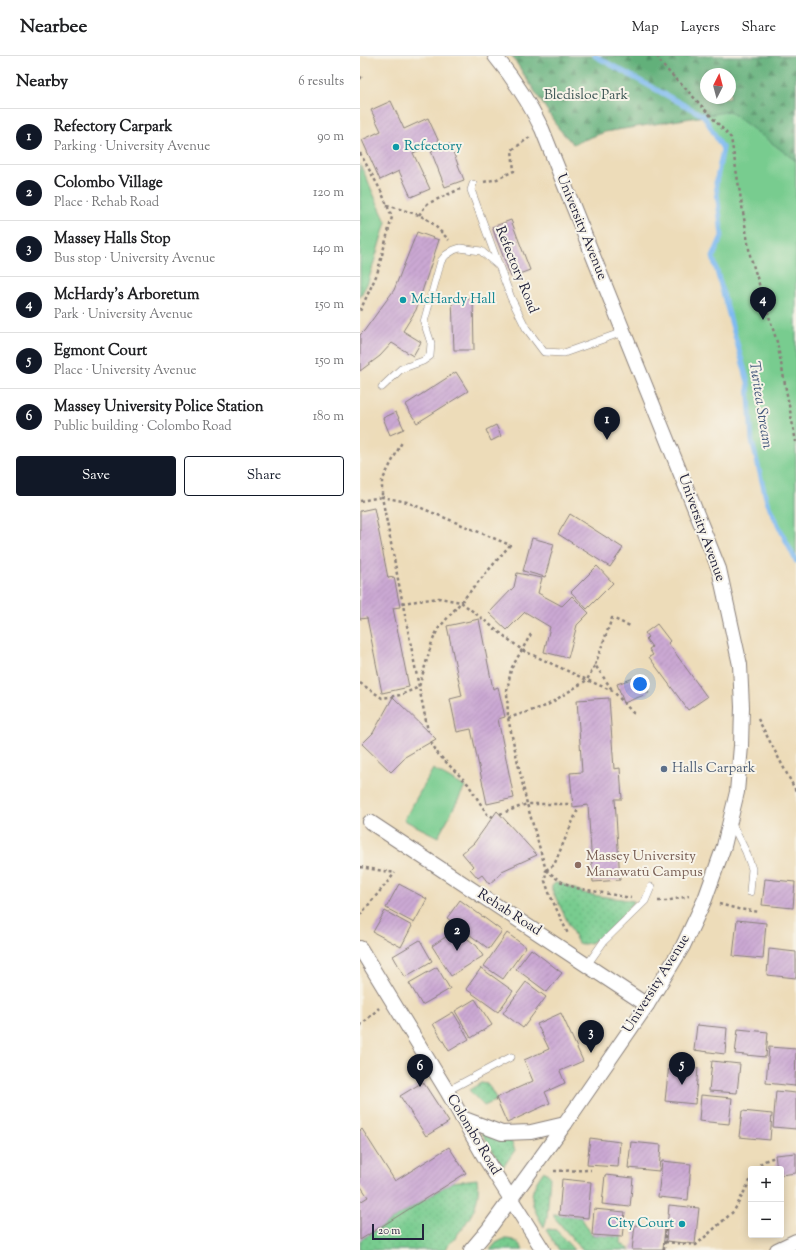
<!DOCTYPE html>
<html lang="en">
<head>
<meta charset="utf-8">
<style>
  :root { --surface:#fff; --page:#f2f2f2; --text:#202124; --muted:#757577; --line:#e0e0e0; --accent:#111827 }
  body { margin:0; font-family:"Sorts Mill Goudy",serif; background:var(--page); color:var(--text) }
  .controls { position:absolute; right:12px; bottom:12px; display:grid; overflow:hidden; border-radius:4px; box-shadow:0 2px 10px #0003 }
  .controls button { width:36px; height:36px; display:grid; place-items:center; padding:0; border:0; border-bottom:1px solid var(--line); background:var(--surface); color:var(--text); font:20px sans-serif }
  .compass { position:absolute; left:340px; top:12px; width:36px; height:36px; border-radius:50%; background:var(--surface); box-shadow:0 2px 10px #0003; rotate:6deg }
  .scale { position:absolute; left:12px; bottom:10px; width:52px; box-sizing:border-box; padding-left:4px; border:2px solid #22223b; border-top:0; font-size:11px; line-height:14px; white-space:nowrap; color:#22223b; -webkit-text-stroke:3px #f7f3e8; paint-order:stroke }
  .you { position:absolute; left:280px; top:628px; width:14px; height:14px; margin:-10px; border:3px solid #fff; border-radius:50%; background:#1a73e8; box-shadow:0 0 0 6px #1a73e833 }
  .badge { display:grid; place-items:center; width:26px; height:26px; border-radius:50%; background:var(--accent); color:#fff; font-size:13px; font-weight:700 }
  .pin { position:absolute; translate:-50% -33px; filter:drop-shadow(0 1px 2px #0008) }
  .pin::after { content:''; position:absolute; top:21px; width:14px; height:12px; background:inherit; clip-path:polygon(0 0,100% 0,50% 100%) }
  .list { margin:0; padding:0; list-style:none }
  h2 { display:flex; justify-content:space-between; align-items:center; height:52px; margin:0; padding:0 16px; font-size:17px }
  h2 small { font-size:13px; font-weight:400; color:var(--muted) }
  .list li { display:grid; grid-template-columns:26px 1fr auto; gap:12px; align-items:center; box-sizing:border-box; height:56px; padding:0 16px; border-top:1px solid var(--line) }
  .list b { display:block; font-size:15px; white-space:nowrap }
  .list p { margin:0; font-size:13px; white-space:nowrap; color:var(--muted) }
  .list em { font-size:13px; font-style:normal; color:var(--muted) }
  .actions { display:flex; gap:8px; padding:12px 16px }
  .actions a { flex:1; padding:9px 0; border:1px solid var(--accent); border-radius:4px; text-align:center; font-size:14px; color:var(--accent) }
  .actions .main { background:var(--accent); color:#fff }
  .map { position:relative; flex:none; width:436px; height:1194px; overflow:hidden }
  header { display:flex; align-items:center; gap:24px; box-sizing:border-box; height:56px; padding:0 20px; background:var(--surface); border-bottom:1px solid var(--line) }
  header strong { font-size:19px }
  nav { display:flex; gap:22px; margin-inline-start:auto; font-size:14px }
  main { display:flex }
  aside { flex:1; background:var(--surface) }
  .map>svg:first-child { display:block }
  .grass { fill:url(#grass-dots); stroke:#4d7765 }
  .forest { fill:url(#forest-firs); stroke:#42695a; fill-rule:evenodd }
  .garden { fill:#78cc8f; stroke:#4d7765 }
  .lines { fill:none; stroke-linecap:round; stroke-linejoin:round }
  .stream { stroke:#7ebaf1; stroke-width:5 }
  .building { fill:url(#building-hatch) }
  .service-casing { stroke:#887f7a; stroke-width:8 }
  .minor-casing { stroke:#887f7a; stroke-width:16 }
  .path { stroke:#887f7a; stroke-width:2.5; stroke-dasharray:3 3; stroke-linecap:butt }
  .service { stroke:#fff; stroke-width:7 }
  .minor { stroke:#fff; stroke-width:14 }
  .culture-dot { fill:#0f9aa8; stroke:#f7f3e8; stroke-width:1.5 }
  .service-dot { fill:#5c6f8a; stroke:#f7f3e8; stroke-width:1.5 }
  .education-dot { fill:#8d6e63; stroke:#f7f3e8; stroke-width:1.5 }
  .labels { text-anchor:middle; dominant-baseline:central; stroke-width:4; stroke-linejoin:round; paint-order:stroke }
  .park-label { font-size:14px; fill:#3c5554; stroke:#f7f3e8 }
  .culture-label { font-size:14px; fill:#0d838f; stroke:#f7f3e8; text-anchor:start }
  .street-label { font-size:14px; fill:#22223b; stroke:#f7f3e8 }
  .service-label { font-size:14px; fill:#4e5e75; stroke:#f7f3e8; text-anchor:start }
  .education-label { font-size:14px; fill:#785e54; stroke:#f7f3e8; text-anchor:start }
  .water-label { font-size:15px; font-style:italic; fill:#42577b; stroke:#f7f3e8 }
</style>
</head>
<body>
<header>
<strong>Nearbee</strong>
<nav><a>Map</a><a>Layers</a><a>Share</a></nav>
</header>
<main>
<aside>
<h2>Nearby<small>6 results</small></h2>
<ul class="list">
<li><span class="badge">1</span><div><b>Refectory Carpark</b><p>Parking · University Avenue</p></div><em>90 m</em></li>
<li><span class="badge">2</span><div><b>Colombo Village</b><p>Place · Rehab Road</p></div><em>120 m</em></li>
<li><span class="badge">3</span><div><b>Massey Halls Stop</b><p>Bus stop · University Avenue</p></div><em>140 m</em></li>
<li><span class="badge">4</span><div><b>McHardy's Arboretum</b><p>Park · University Avenue</p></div><em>150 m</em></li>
<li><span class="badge">5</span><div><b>Egmont Court</b><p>Place · University Avenue</p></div><em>150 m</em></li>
<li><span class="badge">6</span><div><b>Massey University Police Station</b><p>Public building · Colombo Road</p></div><em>180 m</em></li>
</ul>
<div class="actions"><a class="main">Save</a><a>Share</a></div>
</aside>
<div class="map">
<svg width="436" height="1194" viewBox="0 0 436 1194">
  <defs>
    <pattern id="grass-dots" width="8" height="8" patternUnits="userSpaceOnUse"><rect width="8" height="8" fill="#78cc8f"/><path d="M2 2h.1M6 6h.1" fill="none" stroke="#68af7c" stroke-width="1.8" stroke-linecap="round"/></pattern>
    <pattern id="forest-firs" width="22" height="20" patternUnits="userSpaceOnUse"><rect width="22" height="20" fill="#62b07a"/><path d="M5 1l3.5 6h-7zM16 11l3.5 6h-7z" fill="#508f65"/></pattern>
    <pattern id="building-hatch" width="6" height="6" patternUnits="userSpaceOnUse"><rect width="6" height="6" fill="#cba8d3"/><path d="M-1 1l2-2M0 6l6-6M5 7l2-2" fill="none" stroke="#ae90b6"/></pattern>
  </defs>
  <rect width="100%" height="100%" fill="#f7f3e8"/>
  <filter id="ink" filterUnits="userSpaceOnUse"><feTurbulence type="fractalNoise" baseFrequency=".025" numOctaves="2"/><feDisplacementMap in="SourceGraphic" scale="8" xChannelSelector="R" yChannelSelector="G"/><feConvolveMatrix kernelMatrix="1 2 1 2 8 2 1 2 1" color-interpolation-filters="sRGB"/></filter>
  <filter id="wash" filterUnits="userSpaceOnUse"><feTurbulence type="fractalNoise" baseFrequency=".012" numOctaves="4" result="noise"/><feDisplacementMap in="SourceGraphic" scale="16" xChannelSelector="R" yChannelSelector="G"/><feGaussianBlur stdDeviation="0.9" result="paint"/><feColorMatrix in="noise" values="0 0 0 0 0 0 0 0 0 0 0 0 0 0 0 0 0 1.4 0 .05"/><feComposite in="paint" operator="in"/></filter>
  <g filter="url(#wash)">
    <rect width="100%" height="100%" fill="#eddcb9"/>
    <g class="grass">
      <path d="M195 827C204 827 217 835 227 838 242 841 258 842 274 845 263 858 242 887 224 888 222 888 220 888 218 887L192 834V830Z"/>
      <polygon points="121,1027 128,1028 137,1044 124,1050 109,1034"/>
      <polygon points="125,1075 138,1082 151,1085 155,1094 144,1110 141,1108 122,1077"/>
      <path d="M184 1115 190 1120 187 1162 184 1171C170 1147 166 1139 184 1115Z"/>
      <path d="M117 1123C117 1127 119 1132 118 1136 117 1158 98 1178 84 1194H0V1184L92 1126Z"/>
      <polygon points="194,1158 221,1161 232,1179 262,1181 261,1187 266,1191 271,1194 222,1194 194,1161"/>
      <polygon points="188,1173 196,1174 214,1194 199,1194 186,1174"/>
      <path d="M144 1183C153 1183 159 1185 163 1194H130L136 1187Z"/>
    </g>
    <path class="forest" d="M152 0H436V105L369 56 245 76 213 88 199 73ZM346 18H370V42H346Z"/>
    <g class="garden">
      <polygon points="369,55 436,105 436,505 407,446 392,385 388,326 353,201 362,180 356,127 363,93 344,60"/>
      <polygon points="0,108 26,166 8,226 0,241"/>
      <polygon points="73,713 105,731 78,781 44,764"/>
    </g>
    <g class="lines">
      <polyline class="stream" points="235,0 344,60 363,93 356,127 362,180 353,201 388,326 392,385 407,446 436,505"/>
    </g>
    <g id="blocks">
      <g class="building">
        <polygon points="31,45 44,73 68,62 79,86 53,97 70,133 51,141 39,115 20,124 2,84 21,75 11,54"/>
        <polygon points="90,88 104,124 85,131 71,95"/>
        <polygon points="151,164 170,214 151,221 132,171"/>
        <polygon points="57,176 79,184 56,254 43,275 61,286 53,300 32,287 20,300 0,315 0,279 4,275 34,234"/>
        <polygon points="113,242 114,294 94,294 92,243"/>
        <polygon points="96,316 108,335 57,367 45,349"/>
        <polygon points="36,356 44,373 30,379 23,362"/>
        <polygon points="136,369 141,380 131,385 126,374"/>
        <polygon points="14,452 28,522 34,521 40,551 33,552 49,631 22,637 7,562 0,563 0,455"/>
        <polygon points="210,458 263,492 250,511 198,478"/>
        <polygon points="172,482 194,488 185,521 163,515"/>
        <polygon points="237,510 253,527 227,553 211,536"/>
        <polygon points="157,517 182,522 178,537 202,550 212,540 229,557 217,569 208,602 184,596 190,571 165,556 147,574 129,557 154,531"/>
        <polygon points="119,563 133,633 138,631 145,661 138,663 154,742 127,748 111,673 97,676 90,643 102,640 87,570"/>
        <polygon points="297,568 310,585 308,587 347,641 328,654 289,601 293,599 289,593 292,591 286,583 288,581 285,577"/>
        <polygon points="282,619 289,637 264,647 257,628"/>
        <polygon points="33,641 76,683 43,702 44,703 31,716 2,688 13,677"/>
        <polygon points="249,642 254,713 260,712 262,743 255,743 260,824 233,826 228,749 213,751 210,717 222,716 217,644"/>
        <polygon points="137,755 177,799 142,815 143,816 129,828 122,819 118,822 110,813 113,810 102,797 114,787"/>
        <polygon points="405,823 435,826 433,852 402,849"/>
        <polygon points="39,828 67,843 54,867 26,852"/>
        <polygon points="100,844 142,875 129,893 87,862"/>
        <polygon points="25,855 52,870 41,891 13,876"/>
        <polygon points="377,864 406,867 403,903 373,900"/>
        <polygon points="96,874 117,890 123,900 91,920 72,890"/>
        <polygon points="147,877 166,891 143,923 124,910"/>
        <polygon points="60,884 72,905 45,921 33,900"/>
        <polygon points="171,893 202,917 187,936 156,913"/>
        <polygon points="409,893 436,896 436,922 407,919"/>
        <polygon points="77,911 90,933 62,949 49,927"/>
        <polygon points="121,912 153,935 138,956 106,933"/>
        <polygon points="166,926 186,941 163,972 143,957"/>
        <polygon points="115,943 132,969 111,982 95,955"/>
        <polygon points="93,956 109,983 89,995 73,968"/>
        <polygon points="201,957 223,1005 200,1015 205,1027 185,1036 190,1047 147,1067 136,1042 173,1025 164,1004 189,993 177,968"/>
        <polygon points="337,969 367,972 365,998 334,994"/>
        <polygon points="378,973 408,976 406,1001 375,998"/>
        <polygon points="409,991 436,993 435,1030 406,1027"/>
        <polygon points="352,1005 380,1008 377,1037 349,1035"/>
        <polygon points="309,1009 338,1012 335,1048 305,1045"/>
        <polygon points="63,1026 89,1066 66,1080 40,1040"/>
        <polygon points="416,1035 436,1037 436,1073 413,1071"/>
        <polygon points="341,1039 372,1042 369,1068 339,1065"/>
        <polygon points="382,1055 412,1058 410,1084 379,1081"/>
        <polygon points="2,1073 35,1125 89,1091 106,1117 0,1184 0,1146 8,1141 0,1129 0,1075"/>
        <polygon points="230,1082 260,1086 258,1111 227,1109"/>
        <polygon points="271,1086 301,1089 299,1115 268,1112"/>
        <polygon points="436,1097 436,1117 421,1119 421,1113 417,1113 415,1099"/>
        <polygon points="302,1105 331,1108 328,1144 298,1141"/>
        <polygon points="245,1119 273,1122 270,1151 242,1148"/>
        <polygon points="202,1123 231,1126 228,1162 199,1159"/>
        <polygon points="309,1149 339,1152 335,1188 306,1185"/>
        <polygon points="234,1153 265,1156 262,1181 232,1179"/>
        <polygon points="275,1169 305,1172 303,1194 272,1194"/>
      </g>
    </g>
  </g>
  <g filter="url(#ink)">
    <use href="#blocks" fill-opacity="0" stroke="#887f7a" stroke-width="1"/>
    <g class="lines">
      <defs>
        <g id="service">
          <polyline points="113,128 111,134 151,242 166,272 184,296 204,297 263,276"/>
          <polyline points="22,331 41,313 63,305 70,300 71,287 64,266 81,205 86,199 94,194 100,192 121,195 139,210"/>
          <polyline points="371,766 386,796 392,813 390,836"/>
          <polyline points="227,909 244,885 285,845 291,831"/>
          <polyline points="87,1035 151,1001"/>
        </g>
        <g id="minor">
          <polyline points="10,766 287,949"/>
          <polyline points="0,892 87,1035 125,1102 183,1194"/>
          <polyline points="102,1062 142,1077 171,1076 205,1068"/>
          <path d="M111 1194 128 1174 205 1068 287 949 323 890 345 843 364 790 377 736 381 690 382 651 380 609 359 513 182 73C169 46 154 23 135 0"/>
          <polyline points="417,1194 436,1185"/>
        </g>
      </defs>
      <use href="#service" class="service-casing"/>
      <use href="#minor" class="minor-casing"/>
      <g class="path">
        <polyline points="297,0 303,10 326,33 371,82 390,199 417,286 436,386"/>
        <polyline points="0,23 3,18"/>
        <polyline points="0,97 21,135 32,161 17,218 0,255"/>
        <polyline points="124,126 137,123 154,115 152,94 170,81"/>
        <polyline points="27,149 59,159 70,165 89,184"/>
        <polyline points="59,159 67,148 100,133"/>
        <polyline points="0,445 22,441 22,425 42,386"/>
        <polyline points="42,547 79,542 101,546 162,594 227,624 235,609 253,635"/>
        <polyline points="171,578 151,613 147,635 148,662 167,748 209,748"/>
        <polyline points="235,609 252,562 270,570"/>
        <polyline points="0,627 22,642 41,639 59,631 22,441 47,446 150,489 78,573 72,586 59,631 68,675"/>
        <polyline points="148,662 186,650 227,624 253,635 274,658"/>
        <polyline points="398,663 436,735"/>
        <polyline points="71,686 78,698 108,728 127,758 133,761"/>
        <polyline points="140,758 167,748 186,814 185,825 190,839 208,878"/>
        <polyline points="0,811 35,817"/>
        <polyline points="186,814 200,825 216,832 271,842"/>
        <polyline points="186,814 194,809 218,753"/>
        <polyline points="298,845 306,845 329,840"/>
        <polyline points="359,848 378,853 400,856"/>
        <polyline points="0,859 35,817"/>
        <polyline points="0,970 19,952"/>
        <path d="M396 1113C400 1106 408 1103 416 1101"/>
        <polyline points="194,1115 231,1114"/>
        <polyline points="305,1186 336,1189 374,1155 391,1123"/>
        <polyline points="304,1194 306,1172"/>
      </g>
      <use href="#service" class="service"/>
      <use href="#minor" class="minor"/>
    </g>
  </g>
  <g class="culture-dot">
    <circle cx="36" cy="91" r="4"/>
    <circle cx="43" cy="244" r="4"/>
    <circle cx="322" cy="1168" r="4"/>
  </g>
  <circle class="service-dot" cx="304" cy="713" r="4"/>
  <circle class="education-dot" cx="218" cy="809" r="4"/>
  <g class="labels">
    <g class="park-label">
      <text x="226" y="40">Bledisloe Park</text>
    </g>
    <g class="culture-label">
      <text x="44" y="91">Refectory</text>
      <text x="51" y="244">McHardy Hall</text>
      <text x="314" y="1168" text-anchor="end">City Court</text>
    </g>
    <g class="street-label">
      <text transform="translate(221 171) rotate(68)">University Avenue</text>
      <text transform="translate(156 214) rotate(68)">Refectory Road</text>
      <text transform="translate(341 472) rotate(70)">University Avenue</text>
      <text transform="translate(149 857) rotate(33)">Rehab Road</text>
      <text transform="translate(297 928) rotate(-58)">University Avenue</text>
      <text transform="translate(113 1079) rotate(59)">Colombo Road</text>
    </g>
    <g class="service-label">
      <text x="312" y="713">Halls Carpark</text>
    </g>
    <g class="education-label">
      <text x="226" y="801">Massey University<tspan x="226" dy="16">Manawatū Campus</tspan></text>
    </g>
    <g class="water-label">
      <text transform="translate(400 349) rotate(81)">Turitea Stream</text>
    </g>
  </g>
</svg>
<div class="controls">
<button>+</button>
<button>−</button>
</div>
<svg class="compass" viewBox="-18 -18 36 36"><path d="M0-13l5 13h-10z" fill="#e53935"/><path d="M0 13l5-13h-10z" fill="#757577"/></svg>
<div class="scale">20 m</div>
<div class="you"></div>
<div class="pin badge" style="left:247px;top:384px">1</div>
<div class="pin badge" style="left:97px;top:895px">2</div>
<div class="pin badge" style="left:231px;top:997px">3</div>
<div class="pin badge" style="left:403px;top:264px">4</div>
<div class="pin badge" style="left:322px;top:1029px">5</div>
<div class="pin badge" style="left:60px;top:1031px">6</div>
</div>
</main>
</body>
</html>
